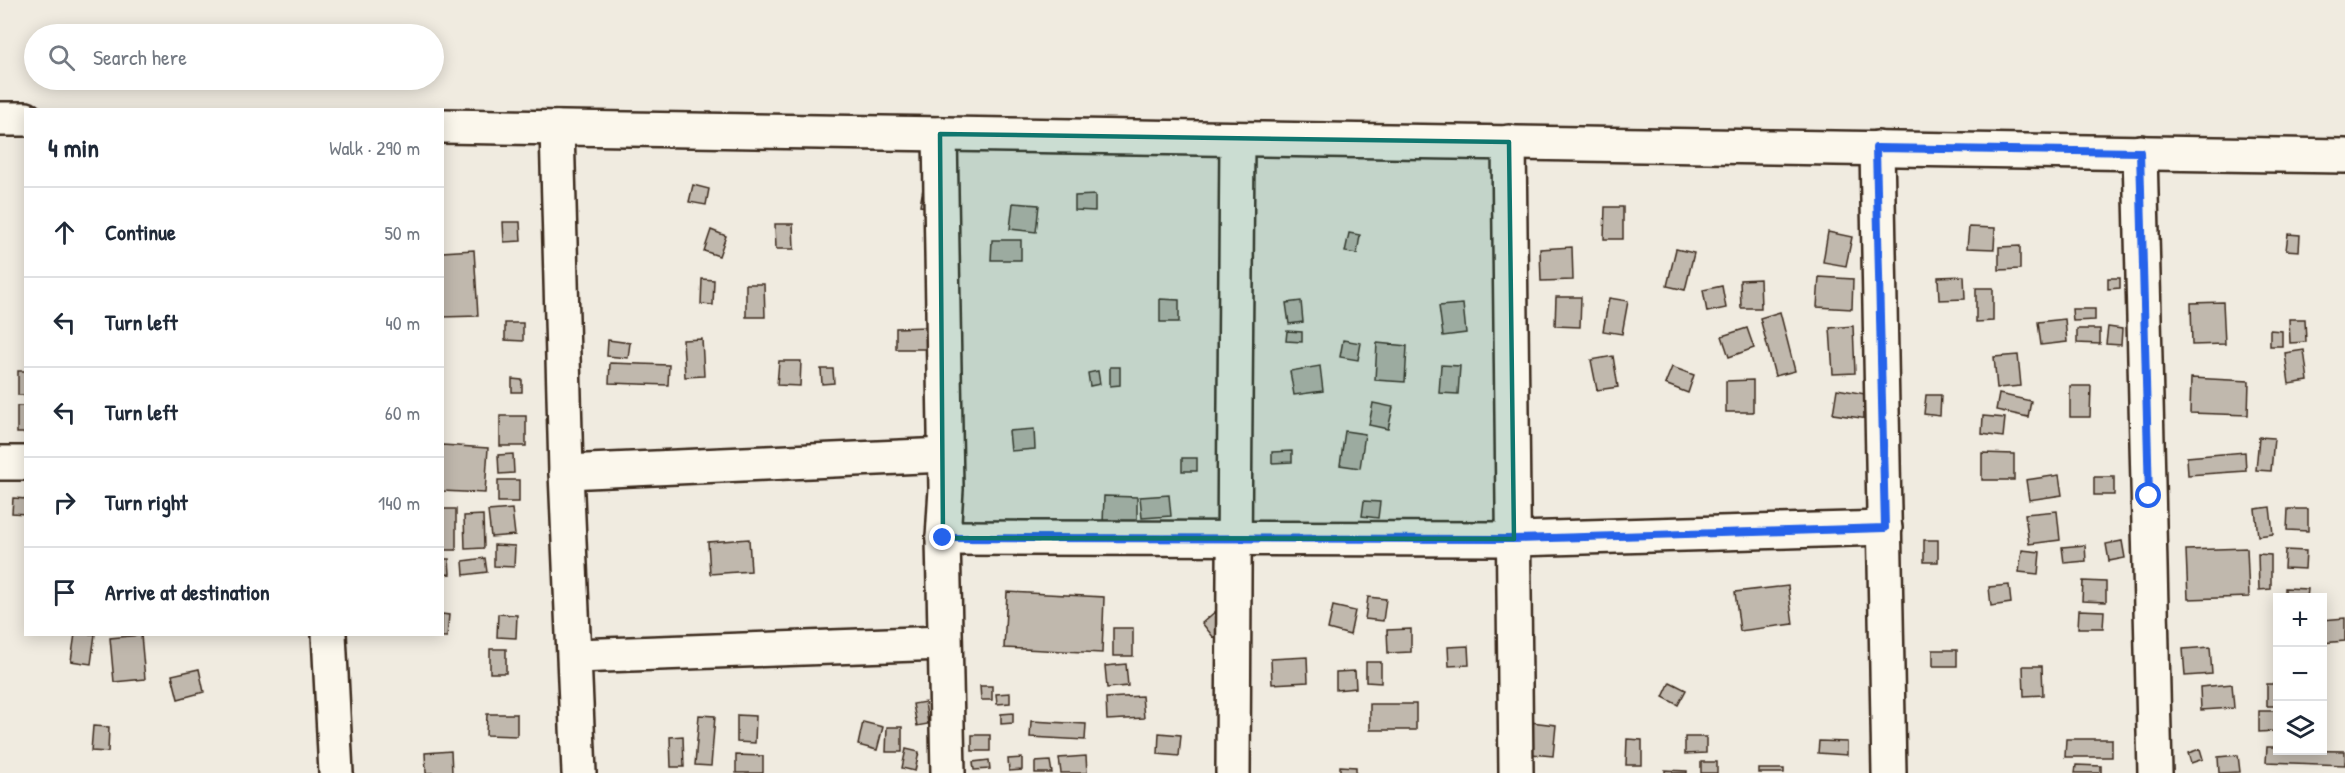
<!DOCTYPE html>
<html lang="en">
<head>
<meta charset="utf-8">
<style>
  :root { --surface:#fff; --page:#f2f2f3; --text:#1f2937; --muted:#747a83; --line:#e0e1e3 }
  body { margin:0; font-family:"Patrick Hand",sans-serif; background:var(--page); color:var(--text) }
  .controls { position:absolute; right:18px; bottom:18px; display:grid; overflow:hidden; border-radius:0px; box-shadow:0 3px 15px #0003 }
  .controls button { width:54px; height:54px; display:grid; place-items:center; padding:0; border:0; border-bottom:2px solid var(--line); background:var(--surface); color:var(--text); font:30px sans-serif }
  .stop { position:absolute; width:18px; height:18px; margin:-14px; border:4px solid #2563eb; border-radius:50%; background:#fff }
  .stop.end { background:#2563eb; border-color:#fff; box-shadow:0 2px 6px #0008 }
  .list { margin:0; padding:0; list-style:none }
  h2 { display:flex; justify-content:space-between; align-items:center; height:78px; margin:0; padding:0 24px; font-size:26px }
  h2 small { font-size:20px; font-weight:400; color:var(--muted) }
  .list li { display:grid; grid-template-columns:39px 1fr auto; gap:18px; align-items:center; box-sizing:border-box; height:90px; padding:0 24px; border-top:2px solid var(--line) }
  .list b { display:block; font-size:22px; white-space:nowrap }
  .list em { font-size:20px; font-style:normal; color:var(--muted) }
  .icon { flex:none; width:33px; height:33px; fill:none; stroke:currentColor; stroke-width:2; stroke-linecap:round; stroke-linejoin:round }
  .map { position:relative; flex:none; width:2345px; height:773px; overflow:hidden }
  .search { position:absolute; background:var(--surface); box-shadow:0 3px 15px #0003; left:24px; top:24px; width:420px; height:66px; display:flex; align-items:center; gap:15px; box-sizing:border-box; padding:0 21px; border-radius:33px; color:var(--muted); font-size:22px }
  .panel { position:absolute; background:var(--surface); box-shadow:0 3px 15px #0003; left:24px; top:108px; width:420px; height:528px; border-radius:0px }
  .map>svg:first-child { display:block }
  .building { fill:#c0b8ad; stroke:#3b2a1e; stroke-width:1.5 }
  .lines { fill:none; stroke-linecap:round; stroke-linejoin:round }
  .minor-casing { stroke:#3b2a1e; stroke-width:38 }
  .minor { stroke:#fbf7ec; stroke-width:33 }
  .route { stroke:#2563eb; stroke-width:8 }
  .marked { fill:#0f766e; fill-opacity:0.2; stroke:#0f766e; stroke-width:4.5; stroke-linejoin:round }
</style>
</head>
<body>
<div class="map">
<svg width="2345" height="773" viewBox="0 0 2345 773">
  <rect width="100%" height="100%" fill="#f0ebe0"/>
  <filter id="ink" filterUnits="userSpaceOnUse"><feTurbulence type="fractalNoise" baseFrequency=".0167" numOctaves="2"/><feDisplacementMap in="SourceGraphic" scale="12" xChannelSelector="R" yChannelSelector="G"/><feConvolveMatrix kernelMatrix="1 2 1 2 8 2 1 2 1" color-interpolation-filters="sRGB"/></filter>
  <g filter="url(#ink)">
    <g class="building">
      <polygon points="693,185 709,189 706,205 689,202"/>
      <polygon points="923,188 936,190 934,208 920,206"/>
      <polygon points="1095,195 1095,211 1075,210 1075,196"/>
      <polygon points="1013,203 1039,205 1036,232 1010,229"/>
      <polygon points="1605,207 1623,207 1623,239 1604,239"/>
      <polygon points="503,222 520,222 521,241 504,242"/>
      <polygon points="775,224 793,224 794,249 776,249"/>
      <polygon points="1969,227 1995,228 1994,249 1967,248"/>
      <polygon points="711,230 726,236 719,256 704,251"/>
      <polygon points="1828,232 1852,237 1846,266 1823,262"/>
      <polygon points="1349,233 1360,235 1357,254 1345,252"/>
      <polygon points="2288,234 2300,235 2299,251 2286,250"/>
      <polygon points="992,240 1021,240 1021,260 991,260"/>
      <polygon points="2020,246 2020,269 1999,270 1999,247"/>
      <polygon points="1572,247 1573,280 1541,281 1540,249"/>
      <polygon points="1676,249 1694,253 1685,290 1667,286"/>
      <polygon points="474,250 478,316 442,317 442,252"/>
      <polygon points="1964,276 1965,299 1939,300 1938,277"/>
      <polygon points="1819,277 1853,279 1852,309 1817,307"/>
      <polygon points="2108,278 2120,278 2120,288 2108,289"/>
      <polygon points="702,279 714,280 713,305 701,304"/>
      <polygon points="1760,279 1761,308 1741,308 1740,280"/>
      <polygon points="746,284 764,284 765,317 746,317"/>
      <polygon points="1722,286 1726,308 1707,312 1703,290"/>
      <polygon points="1976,288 1993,288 1993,321 1976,322"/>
      <polygon points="1556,297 1581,297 1580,327 1555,326"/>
      <polygon points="1609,298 1628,301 1622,334 1603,331"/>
      <polygon points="1160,299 1179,300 1179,322 1160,322"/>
      <polygon points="1301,301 1303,322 1289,324 1286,303"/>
      <polygon points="2223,302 2225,344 2192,345 2191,303"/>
      <polygon points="1463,304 1466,333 1443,336 1439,306"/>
      <polygon points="2072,309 2095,309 2095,320 2073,321"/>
      <polygon points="1780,312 1795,371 1775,376 1760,318"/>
      <polygon points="2065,319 2067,342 2041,345 2038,322"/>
      <polygon points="2289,319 2305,319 2306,342 2290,343"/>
      <polygon points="505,323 523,323 523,341 505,340"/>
      <polygon points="1853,326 1855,373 1833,374 1830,328"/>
      <polygon points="928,327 928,349 896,349 896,328"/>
      <polygon points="2108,327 2122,329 2121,345 2106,344"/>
      <polygon points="1747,328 1754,348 1729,357 1722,336"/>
      <polygon points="2077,329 2100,329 2100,344 2077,343"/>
      <polygon points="2270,330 2282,331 2282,346 2270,346"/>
      <polygon points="1287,331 1302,332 1302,342 1286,341"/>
      <polygon points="702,339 704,376 685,377 683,340"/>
      <polygon points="608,340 630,343 628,358 607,356"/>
      <polygon points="1343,340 1361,343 1358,360 1340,357"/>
      <polygon points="1377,343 1407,346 1405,382 1375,380"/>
      <polygon points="2304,350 2308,381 2289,384 2285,353"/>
      <polygon points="2018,355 2021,386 1997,388 1994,357"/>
      <polygon points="1613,356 1618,387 1597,390 1591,360"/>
      <polygon points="779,361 801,361 800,386 777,385"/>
      <polygon points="610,363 669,365 668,385 609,383"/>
      <polygon points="1441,365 1460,366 1458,394 1439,393"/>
      <polygon points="1320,366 1323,391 1294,395 1290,371"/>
      <polygon points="1110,367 1120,367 1120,385 1110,386"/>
      <polygon points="1672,367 1694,375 1688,393 1665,384"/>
      <polygon points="821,369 833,369 834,383 822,384"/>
      <rect x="18" y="371" width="8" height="24"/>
      <polygon points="1098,371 1100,384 1090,386 1088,373"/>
      <polygon points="2191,378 2249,381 2248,415 2190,413"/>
      <polygon points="512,379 522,380 522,392 512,392"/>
      <polygon points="1753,380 1753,412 1726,412 1726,381"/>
      <polygon points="2070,386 2091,386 2090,417 2070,417"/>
      <polygon points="1837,389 1871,395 1868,419 1833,414"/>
      <polygon points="1999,394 2031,401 2028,417 1996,410"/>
      <polygon points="1926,395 1941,395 1940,416 1924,414"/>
      <polygon points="1373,403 1393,407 1388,429 1369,425"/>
      <rect x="17" y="406" width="9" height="27"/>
      <rect x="500" y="416" width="26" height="30"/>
      <polygon points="1983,416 2005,418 2003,437 1982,434"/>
      <polygon points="1034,429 1035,449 1011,451 1009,431"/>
      <polygon points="1345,431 1365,434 1360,468 1340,465"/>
      <polygon points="2259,437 2274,438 2271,471 2256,470"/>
      <polygon points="442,445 488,448 485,493 442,491"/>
      <polygon points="1292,451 1292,462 1272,463 1272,452"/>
      <polygon points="2245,452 2246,471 2188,475 2187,457"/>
      <polygon points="1982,453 2014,454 2014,480 1982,480"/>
      <polygon points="513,454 514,473 499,474 498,455"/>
      <rect x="1182" y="458" width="15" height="13"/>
      <polygon points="2059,475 2062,495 2029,500 2026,480"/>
      <rect x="2094" y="477" width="20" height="18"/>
      <rect x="498" y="480" width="21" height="22"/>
      <polygon points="1169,495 1171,516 1142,518 1140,497"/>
      <polygon points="1104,496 1137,497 1137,524 1103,524"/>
      <polygon points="13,498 26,499 26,514 12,513"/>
      <polygon points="1364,501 1380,502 1378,518 1362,516"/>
      <polygon points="2270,507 2273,534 2258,536 2255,509"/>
      <rect x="442" y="509" width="14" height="41"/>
      <polygon points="512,509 515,535 491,537 488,511"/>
      <polygon points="2288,509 2308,509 2308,531 2287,530"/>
      <polygon points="2057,511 2060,540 2029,544 2025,514"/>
      <polygon points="483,515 484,548 465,549 464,516"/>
      <polygon points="749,539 751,571 710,574 708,542"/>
      <rect x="1924" y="540" width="14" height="22"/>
      <polygon points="2122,541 2125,558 2109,561 2106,544"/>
      <polygon points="494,545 515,546 514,567 494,566"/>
      <polygon points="2085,545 2086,561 2064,563 2062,547"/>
      <polygon points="2247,548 2249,597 2188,599 2186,550"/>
      <polygon points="2022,550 2040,552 2038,574 2019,572"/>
      <polygon points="2285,550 2306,551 2305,569 2284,568"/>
      <polygon points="2258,554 2271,555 2271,589 2259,590"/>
      <polygon points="485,558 487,572 464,575 463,561"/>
      <polygon points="442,559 449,559 450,574 442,575"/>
      <polygon points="2083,581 2106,582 2106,602 2082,601"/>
      <polygon points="2009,585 2011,603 1991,606 1989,587"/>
      <polygon points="1788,586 1793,624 1740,631 1735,592"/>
      <polygon points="2285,588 2308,589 2307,598 2285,598"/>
      <polygon points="1007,592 1104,597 1102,653 1004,648"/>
      <polygon points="1368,597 1386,599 1383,621 1365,619"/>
      <polygon points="1333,606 1355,611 1350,635 1328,629"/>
      <polygon points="1217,610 1229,624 1214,638 1202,623"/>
      <polygon points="2079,610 2104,611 2103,628 2078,628"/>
      <polygon points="442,614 449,615 447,637 424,636 442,634"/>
      <polygon points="498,614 517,615 516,638 497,637"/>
      <polygon points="2345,618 2345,641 2322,643 2322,620"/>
      <rect x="1113" y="628" width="20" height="28"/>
      <polygon points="1411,629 1411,652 1388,653 1387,630"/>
      <polygon points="75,634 95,634 91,664 71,661"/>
      <polygon points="141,635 145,679 114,682 110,638"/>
      <polygon points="1468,646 1469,665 1449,666 1448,647"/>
      <polygon points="2210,647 2212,674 2185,676 2183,649"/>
      <rect x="490" y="649" width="16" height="24"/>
      <rect x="1933" y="650" width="24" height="16"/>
      <polygon points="1307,657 1308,682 1272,684 1271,659"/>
      <polygon points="1366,662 1381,662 1381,683 1366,682"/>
      <polygon points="1126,664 1128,686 1107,688 1105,666"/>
      <polygon points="2023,666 2042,666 2043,695 2024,696"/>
      <polygon points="199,669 204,692 178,699 172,675"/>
      <polygon points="1355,671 1356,688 1336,690 1336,672"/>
      <polygon points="1670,682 1686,690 1678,705 1663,697"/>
      <polygon points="2232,684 2234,708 2201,710 2200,687"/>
      <rect x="2267" y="684" width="10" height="22"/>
      <polygon points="980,686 992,686 992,700 981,700"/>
      <polygon points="1010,693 1010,703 997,704 996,694"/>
      <polygon points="1142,696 1144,718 1107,720 1106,698"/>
      <polygon points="925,702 928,724 917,726 913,704"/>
      <rect x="1370" y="704" width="46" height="26"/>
      <polygon points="2259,711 2275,711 2275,731 2259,732"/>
      <polygon points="1013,713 1013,723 1001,724 1001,714"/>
      <polygon points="487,714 517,714 517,736 486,735"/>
      <polygon points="699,715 715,716 711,766 695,765"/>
      <polygon points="737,715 756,716 755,743 737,742"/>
      <polygon points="1031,721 1086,724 1085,740 1030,737"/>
      <polygon points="1522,721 1556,725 1553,756 1520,753"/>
      <polygon points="863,722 883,727 877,750 858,745"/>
      <polygon points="93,726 109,727 108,752 91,751"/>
      <polygon points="887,727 902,727 902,752 886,752"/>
      <polygon points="1159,733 1181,735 1179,756 1158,754"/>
      <rect x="972" y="735" width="18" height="16"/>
      <polygon points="683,736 684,767 671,767 670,737"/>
      <polygon points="1685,737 1706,737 1706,753 1685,754"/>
      <polygon points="1627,739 1642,740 1642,765 1626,765"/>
      <polygon points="2066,739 2112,739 2112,757 2065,757"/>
      <polygon points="1819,741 1847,742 1847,755 1818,753"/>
      <polygon points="2267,747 2278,747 2278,750 2345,751 2345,765 2266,762"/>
      <polygon points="906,749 919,752 915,771 902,768"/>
      <polygon points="2200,749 2203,759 2191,763 2188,753"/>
      <polygon points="451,751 452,773 426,773 425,753"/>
      <polygon points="736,755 763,756 763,773 736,773"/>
      <polygon points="2238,755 2240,772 2219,773 2218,757"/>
      <polygon points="1086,756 1087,773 1061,773 1059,758"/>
      <polygon points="1022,758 1022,770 1009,771 1008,759"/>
      <polygon points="989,760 990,769 974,770 973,762"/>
      <polygon points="1050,761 1052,773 1035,773 1035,762"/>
      <rect x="1701" y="762" width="16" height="11"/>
      <polygon points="2076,765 2101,766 2101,773 2075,773"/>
      <polygon points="1340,766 1356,767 1356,773 1340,773"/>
      <rect x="1759" y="769" width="25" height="4"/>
      <polygon points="1665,770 1687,771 1687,773 1665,773"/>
    </g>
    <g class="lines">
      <defs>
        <g id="minor">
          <polyline points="0,119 26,119"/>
          <polyline points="442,126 2345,156"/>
          <polyline points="557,128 566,472 579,773"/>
          <polyline points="940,134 946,489 943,538 948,773"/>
          <polyline points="1509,142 1516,773"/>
          <polyline points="1877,148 1889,773"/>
          <polyline points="2140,152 2155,773"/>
          <polyline points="0,463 26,463"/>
          <polyline points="566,472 945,455"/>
          <polyline points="943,538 1514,539 1885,528"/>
          <polyline points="329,634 336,773"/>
          <polyline points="575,656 944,643"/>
          <path d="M1233 773C1233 562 1236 350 1237 139"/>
        </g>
      </defs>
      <use href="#minor" class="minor-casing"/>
      <use href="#minor" class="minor"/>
    </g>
  </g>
  <g class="lines" filter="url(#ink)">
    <polyline class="route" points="943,538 1514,539 1885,528 1876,148 2140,152 2149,496"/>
  </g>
  <path class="marked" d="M940 134 1509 142 1514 539 943 538Z"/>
</svg>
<div class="controls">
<button>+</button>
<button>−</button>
<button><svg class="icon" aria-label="layers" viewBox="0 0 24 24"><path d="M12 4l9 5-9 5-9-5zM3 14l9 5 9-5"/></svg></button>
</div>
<div class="stop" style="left:2149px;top:496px"></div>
<div class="stop end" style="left:943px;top:538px"></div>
<div class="search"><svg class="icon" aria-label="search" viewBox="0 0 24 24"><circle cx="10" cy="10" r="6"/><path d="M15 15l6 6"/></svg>Search here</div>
<section class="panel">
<h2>4 min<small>Walk · 290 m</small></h2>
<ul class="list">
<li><svg class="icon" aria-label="ahead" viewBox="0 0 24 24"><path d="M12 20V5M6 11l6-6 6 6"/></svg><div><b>Continue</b></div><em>50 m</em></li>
<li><svg class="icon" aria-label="left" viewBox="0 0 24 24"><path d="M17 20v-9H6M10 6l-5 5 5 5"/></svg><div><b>Turn left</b></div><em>40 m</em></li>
<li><svg class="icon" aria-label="left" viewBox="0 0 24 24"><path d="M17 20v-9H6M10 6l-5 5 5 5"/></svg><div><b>Turn left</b></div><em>60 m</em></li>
<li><svg class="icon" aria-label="right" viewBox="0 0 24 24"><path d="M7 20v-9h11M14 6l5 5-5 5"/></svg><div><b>Turn right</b></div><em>140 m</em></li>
<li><svg class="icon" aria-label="arrive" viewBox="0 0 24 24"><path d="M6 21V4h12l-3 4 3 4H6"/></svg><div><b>Arrive at destination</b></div></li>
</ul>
</section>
</div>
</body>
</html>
